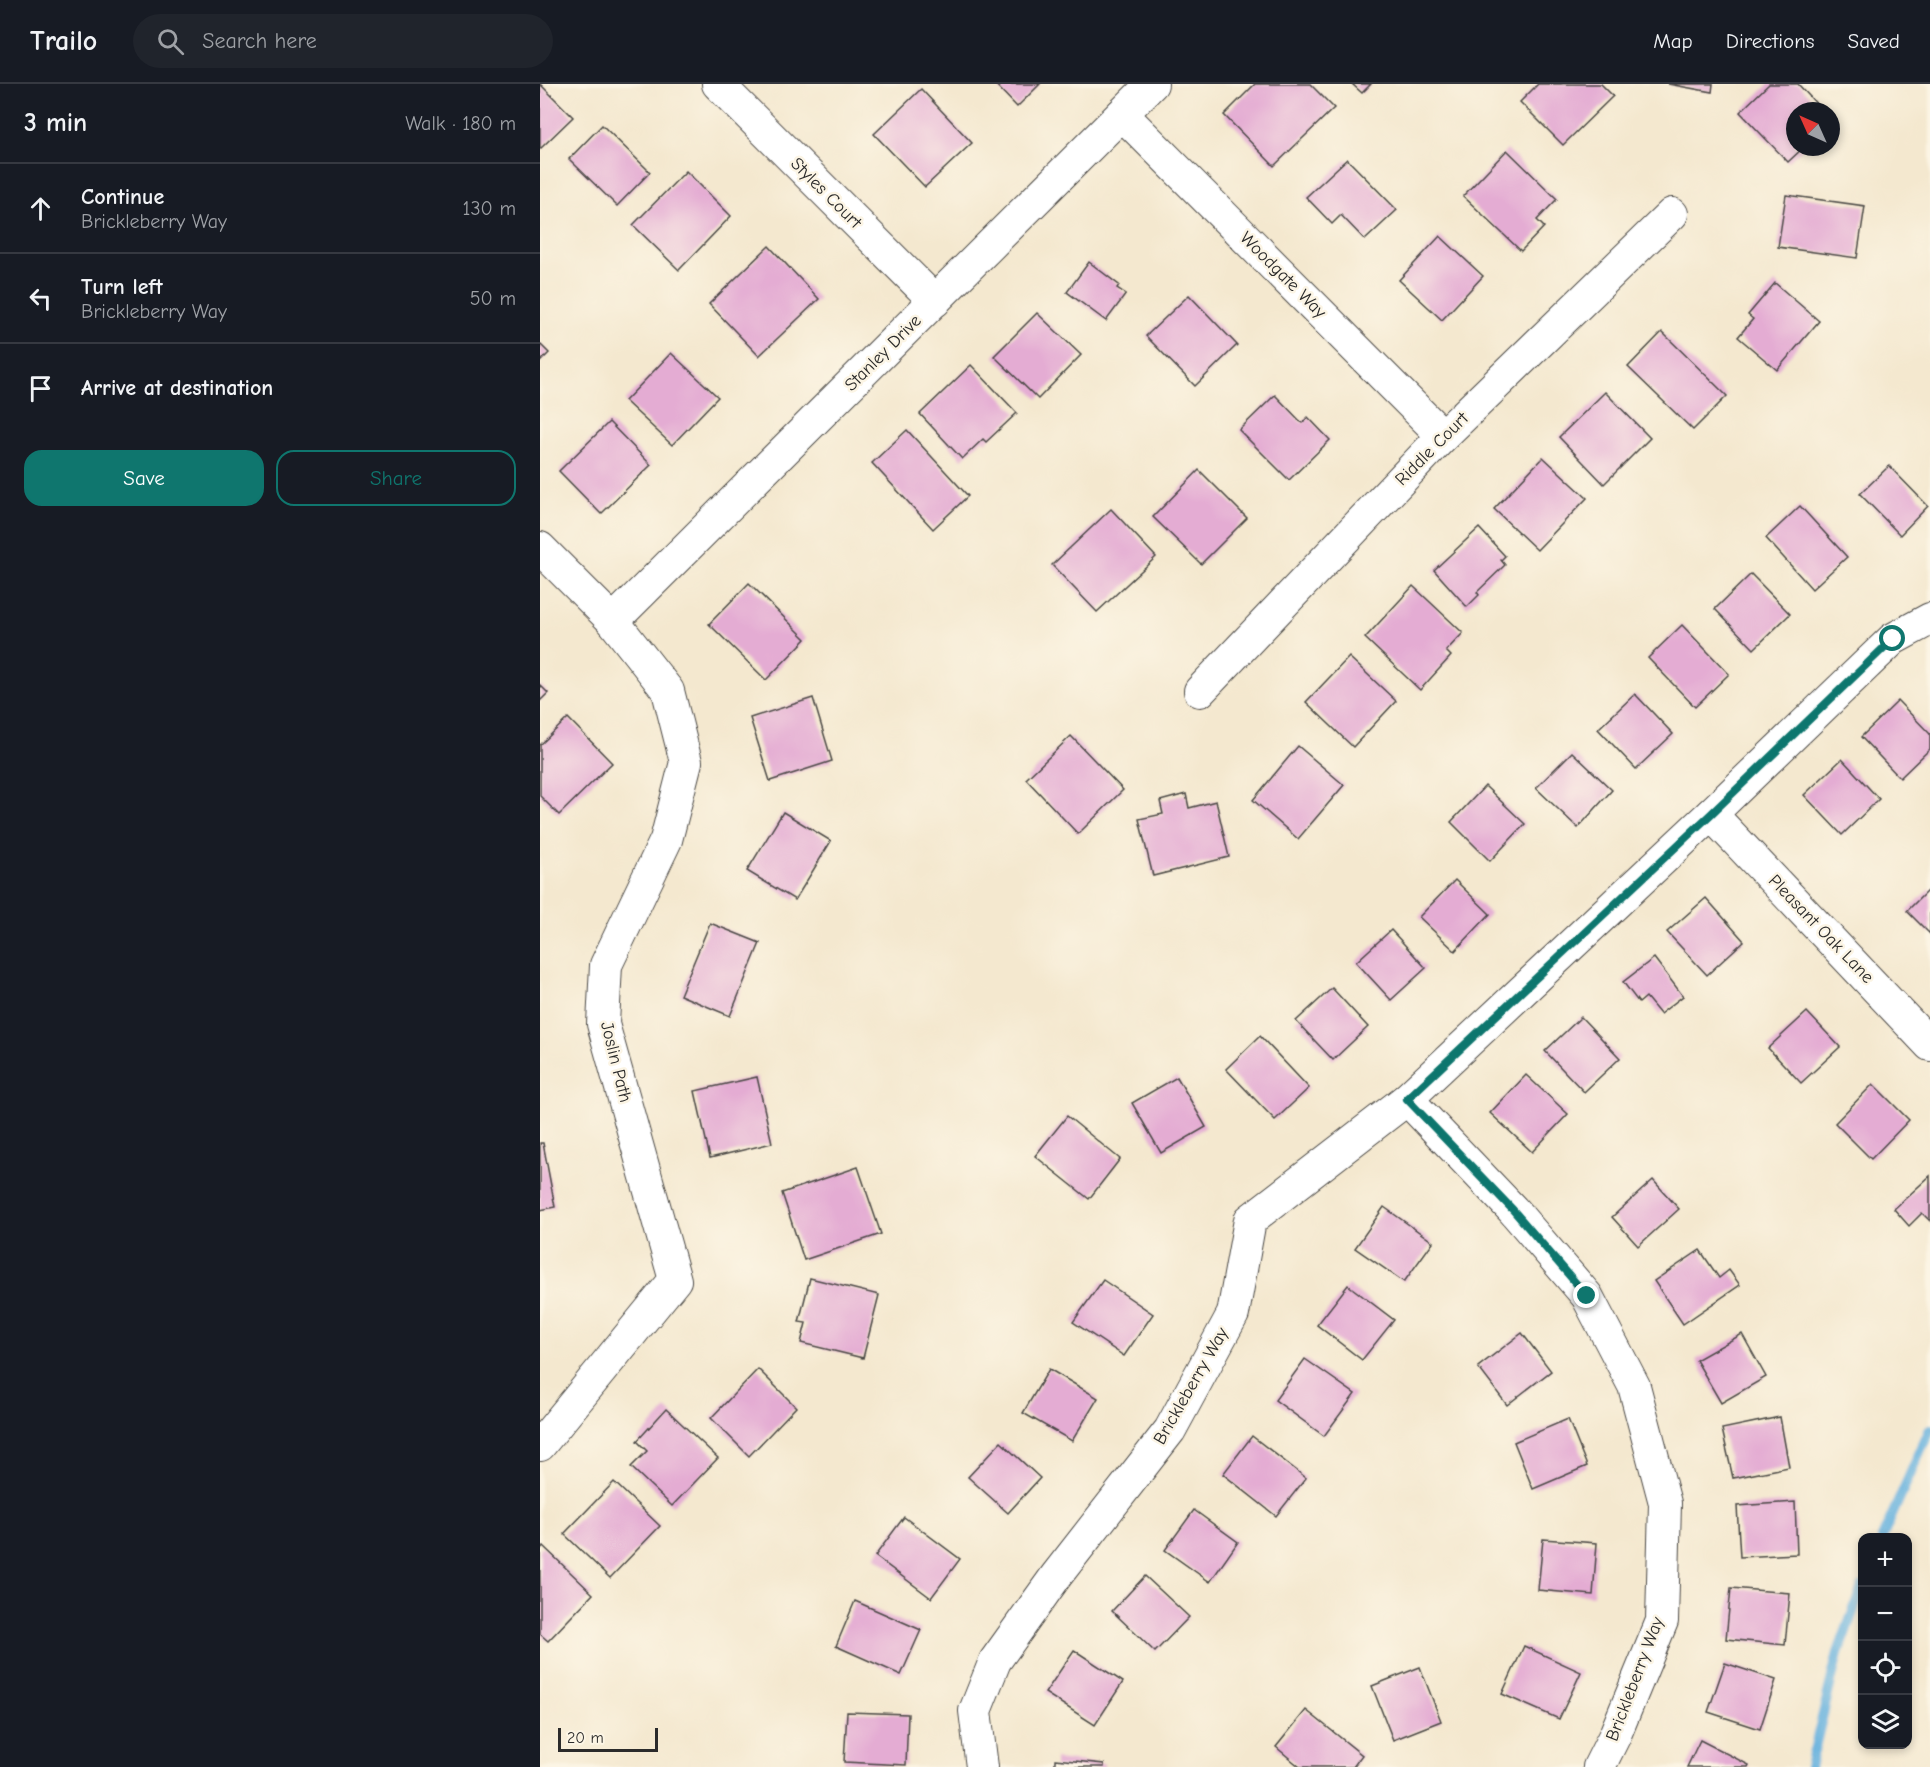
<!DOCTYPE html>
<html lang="en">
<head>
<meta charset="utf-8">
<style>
  :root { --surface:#171b24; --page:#20242c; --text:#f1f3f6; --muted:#9ea1a6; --line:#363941; --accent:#0f766e }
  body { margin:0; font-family:"Comic Neue",sans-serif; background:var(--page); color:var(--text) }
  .controls { position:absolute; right:18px; bottom:18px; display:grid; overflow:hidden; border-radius:12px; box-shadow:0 3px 9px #0003 }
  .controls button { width:54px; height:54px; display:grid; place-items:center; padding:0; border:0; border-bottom:2px solid var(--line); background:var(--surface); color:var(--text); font:30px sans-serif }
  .compass { position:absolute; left:1246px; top:18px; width:54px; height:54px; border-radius:50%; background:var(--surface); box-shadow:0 3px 9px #0003; rotate:315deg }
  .scale { position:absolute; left:18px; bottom:15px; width:100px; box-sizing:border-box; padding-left:6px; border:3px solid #2b2b2b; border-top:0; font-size:16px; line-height:21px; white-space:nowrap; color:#2b2b2b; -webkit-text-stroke:4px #fcf5e5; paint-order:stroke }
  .stop { position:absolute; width:18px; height:18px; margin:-14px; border:4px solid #0f766e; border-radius:50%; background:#fff }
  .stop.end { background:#0f766e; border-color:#fff; box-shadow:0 2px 6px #0008 }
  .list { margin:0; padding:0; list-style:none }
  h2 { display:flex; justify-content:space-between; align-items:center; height:78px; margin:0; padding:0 24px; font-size:26px }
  h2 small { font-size:20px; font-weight:400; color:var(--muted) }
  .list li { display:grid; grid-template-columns:39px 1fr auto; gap:18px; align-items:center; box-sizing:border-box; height:90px; padding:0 24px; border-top:2px solid var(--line) }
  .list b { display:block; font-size:22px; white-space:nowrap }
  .list p { margin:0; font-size:20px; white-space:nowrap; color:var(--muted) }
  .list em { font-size:20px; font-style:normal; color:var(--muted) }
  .actions { display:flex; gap:12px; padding:18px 24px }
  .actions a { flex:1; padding:14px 0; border:2px solid var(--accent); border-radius:18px; text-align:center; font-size:21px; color:var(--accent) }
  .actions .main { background:var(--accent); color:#fff }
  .icon { flex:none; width:33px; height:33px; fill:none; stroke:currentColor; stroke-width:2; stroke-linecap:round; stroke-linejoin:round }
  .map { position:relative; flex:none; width:1390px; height:1683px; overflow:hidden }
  header { display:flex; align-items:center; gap:36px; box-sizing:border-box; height:84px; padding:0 30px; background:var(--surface); border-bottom:2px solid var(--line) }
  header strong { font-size:28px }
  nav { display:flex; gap:33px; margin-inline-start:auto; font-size:21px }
  .search { width:420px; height:54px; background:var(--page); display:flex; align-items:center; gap:15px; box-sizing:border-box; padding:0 21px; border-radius:33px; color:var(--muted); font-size:22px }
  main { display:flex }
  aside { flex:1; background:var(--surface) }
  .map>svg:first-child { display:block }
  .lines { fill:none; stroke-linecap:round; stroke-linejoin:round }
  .stream { stroke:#65b1de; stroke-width:10 }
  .building { fill:#e4acd3 }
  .minor-casing { stroke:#494744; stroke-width:34 }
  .minor { stroke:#fff; stroke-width:32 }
  .route { stroke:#0f766e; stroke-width:8 }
  .labels { text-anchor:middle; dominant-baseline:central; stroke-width:5; stroke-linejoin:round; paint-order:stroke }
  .street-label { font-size:18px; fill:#2b2b2b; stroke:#fcf5e5 }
</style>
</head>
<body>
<header>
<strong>Trailo</strong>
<div class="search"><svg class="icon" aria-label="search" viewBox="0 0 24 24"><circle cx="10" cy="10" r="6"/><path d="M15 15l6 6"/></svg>Search here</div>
<nav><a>Map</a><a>Directions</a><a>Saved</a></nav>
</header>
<main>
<aside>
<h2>3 min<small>Walk · 180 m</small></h2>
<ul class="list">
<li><svg class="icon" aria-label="ahead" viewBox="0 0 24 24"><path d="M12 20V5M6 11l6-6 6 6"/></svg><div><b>Continue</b><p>Brickleberry Way</p></div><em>130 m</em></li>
<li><svg class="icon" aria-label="left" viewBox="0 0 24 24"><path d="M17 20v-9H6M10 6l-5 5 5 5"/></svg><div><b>Turn left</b><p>Brickleberry Way</p></div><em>50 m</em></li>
<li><svg class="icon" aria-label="arrive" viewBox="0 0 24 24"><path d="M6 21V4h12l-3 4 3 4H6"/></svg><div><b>Arrive at destination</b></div></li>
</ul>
<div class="actions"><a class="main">Save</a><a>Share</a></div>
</aside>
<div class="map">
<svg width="1390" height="1683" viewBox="0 0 1390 1683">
  <rect width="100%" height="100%" fill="#fcf5e5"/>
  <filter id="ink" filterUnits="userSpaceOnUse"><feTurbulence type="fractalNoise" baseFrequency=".0167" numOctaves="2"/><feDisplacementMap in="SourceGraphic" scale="12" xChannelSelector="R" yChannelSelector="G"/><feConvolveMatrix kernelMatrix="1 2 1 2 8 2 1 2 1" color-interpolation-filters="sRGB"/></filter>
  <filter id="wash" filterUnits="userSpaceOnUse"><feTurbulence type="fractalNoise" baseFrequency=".008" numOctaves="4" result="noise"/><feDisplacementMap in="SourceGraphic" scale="24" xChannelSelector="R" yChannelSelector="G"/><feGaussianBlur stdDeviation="1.35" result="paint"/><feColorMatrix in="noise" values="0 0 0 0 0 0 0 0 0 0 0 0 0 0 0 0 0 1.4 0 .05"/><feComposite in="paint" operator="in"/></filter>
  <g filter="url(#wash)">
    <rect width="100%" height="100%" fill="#f4e8cf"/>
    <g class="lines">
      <g class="stream">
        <polyline points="1342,1454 1390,1345"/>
        <polyline points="1270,1683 1298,1569 1322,1503"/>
      </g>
    </g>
    <g id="blocks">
      <g class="building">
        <polygon points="0,0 33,33 0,65"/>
        <polygon points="455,0 500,0 477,23"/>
        <polygon points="715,0 770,0 794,24 734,82 684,31"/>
        <polygon points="812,0 831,0 822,9"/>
        <polygon points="998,0 1061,0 1073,12 1023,61 980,18"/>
        <polygon points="1128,0 1173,0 1172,8"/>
        <polygon points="1229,0 1258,0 1283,27 1255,27 1255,63 1264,63 1248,78 1200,28"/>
        <polygon points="381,5 432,59 385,103 334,50"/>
        <polygon points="62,41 110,88 77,122 29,75"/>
        <polygon points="967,66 1017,115 997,136 1004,143 981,167 923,112"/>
        <polygon points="807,75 857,126 825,156 801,131 792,140 766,113"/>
        <polygon points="146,87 191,132 139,186 93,141"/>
        <polygon points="1246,111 1325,122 1317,174 1238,163"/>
        <polygon points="900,152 943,192 902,236 859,196"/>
        <polygon points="229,162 279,215 219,272 169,220"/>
        <polygon points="549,178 579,201 577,204 586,210 566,237 527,208"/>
        <polygon points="1235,199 1279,237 1237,286 1198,253 1213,235 1208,231"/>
        <polygon points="649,211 697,261 655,302 606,252"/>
        <polygon points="497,229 541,271 498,315 454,272"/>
        <polygon points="1122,248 1187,312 1153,346 1088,283"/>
        <polygon points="0,260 9,269 0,278"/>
        <polygon points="131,269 178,313 132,361 85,317"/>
        <polygon points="431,281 477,329 446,358 443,355 422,375 380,330"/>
        <polygon points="1065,308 1110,354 1064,400 1019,353"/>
        <polygon points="735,311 762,339 768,333 790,356 749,396 699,346"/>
        <polygon points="69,338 111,381 61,430 19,387"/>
        <polygon points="367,346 428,412 393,445 332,379"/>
        <polygon points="1003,373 1047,414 997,466 954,425"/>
        <polygon points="1349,382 1388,422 1360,451 1320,410"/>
        <polygon points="659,386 707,434 661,480 613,433"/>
        <polygon points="1260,422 1307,473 1272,505 1226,454"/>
        <polygon points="571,425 616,473 557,528 512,481"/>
        <polygon points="939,444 965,472 961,476 965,481 937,508 939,511 927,523 894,486"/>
        <polygon points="1211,490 1250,530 1214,565 1175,525"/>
        <polygon points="209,499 266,555 226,596 169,540"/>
        <polygon points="873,502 923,549 906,567 911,572 880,606 825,554"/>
        <polygon points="1142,541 1189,590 1155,623 1108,574"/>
        <polygon points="809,573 856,617 813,663 766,618"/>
        <polygon points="0,601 8,609 0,617"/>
        <polygon points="1095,610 1133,650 1096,685 1058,645"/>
        <polygon points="273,614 292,677 230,697 210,634"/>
        <polygon points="1358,617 1390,650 1390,665 1360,694 1321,653"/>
        <polygon points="28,634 72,679 19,731 0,712 0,661"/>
        <polygon points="531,652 583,706 538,750 486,695"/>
        <polygon points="758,662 804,701 758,755 713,716"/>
        <polygon points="1032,668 1072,706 1038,744 996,704"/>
        <polygon points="1302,675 1339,715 1302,751 1264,711"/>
        <polygon points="945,702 985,740 950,777 911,738"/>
        <polygon points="646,710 649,724 676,717 689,773 613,792 599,735 623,730 620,717"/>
        <polygon points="243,728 291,757 255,816 207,787"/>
        <polygon points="915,796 950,830 915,867 879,833"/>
        <polygon points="1390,804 1390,850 1367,827"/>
        <polygon points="1166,814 1204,857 1167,891 1127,848"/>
        <polygon points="170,839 220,859 190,932 140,911"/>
        <polygon points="851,846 886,884 851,916 816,878"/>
        <polygon points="1114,874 1143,912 1120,930 1106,913 1099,919 1083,898"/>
        <polygon points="792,904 828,943 793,976 756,937"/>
        <polygon points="1267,928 1300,963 1261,999 1228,964"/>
        <polygon points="1041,933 1080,974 1044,1008 1005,967"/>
        <polygon points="720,952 769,1004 735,1036 686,985"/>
        <polygon points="986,991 1028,1030 992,1068 950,1029"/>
        <polygon points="217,993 232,1059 170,1074 155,1007"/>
        <polygon points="637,993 666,1043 621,1069 592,1019"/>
        <polygon points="1333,1000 1369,1036 1331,1075 1295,1039"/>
        <polygon points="527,1032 580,1075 549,1115 495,1072"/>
        <polygon points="0,1059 3,1059 15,1123 0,1126"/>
        <polygon points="318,1083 341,1150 264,1176 242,1109"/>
        <polygon points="1390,1092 1390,1137 1382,1129 1369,1142 1354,1125"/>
        <polygon points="1113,1096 1139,1125 1098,1162 1072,1133"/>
        <polygon points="844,1123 893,1158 864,1198 815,1164"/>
        <polygon points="1160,1166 1179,1194 1189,1186 1200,1201 1143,1240 1114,1197"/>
        <polygon points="270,1194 339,1211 323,1274 261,1259 266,1239 259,1238"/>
        <polygon points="563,1196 613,1230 584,1272 533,1238"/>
        <polygon points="808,1201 854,1236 822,1276 777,1241"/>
        <polygon points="982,1249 1011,1287 967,1321 938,1283"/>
        <polygon points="1202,1250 1226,1293 1181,1319 1156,1276"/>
        <polygon points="765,1275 815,1310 784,1352 735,1316"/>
        <polygon points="218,1285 256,1323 209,1372 171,1334"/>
        <polygon points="509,1285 558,1314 532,1357 483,1329"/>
        <polygon points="126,1325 178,1374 132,1422 91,1383 107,1367 97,1357"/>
        <polygon points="1240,1333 1249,1383 1193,1394 1182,1345"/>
        <polygon points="1028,1335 1047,1382 993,1405 974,1358"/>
        <polygon points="712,1352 766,1394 736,1432 683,1390"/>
        <polygon points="461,1358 500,1394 468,1429 428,1393"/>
        <polygon points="74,1398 120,1442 70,1494 24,1450"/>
        <polygon points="1255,1418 1257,1470 1200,1473 1197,1422"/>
        <polygon points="654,1426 698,1458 670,1498 625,1466"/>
        <polygon points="364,1433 420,1475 391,1514 335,1472"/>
        <polygon points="1003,1455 1057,1459 1053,1511 998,1506"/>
        <polygon points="3,1462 53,1510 8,1557 0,1550 0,1466"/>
        <polygon points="605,1492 649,1533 615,1568 572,1527"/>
        <polygon points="1191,1504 1250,1509 1245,1561 1186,1555"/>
        <polygon points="315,1517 381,1546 361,1591 296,1562"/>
        <polygon points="984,1562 1041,1588 1019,1635 962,1610"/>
        <polygon points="534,1566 583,1598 555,1641 505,1609"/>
        <polygon points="1185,1579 1236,1596 1220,1645 1168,1628"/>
        <polygon points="880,1583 901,1637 853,1656 832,1602"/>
        <polygon points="766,1626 822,1671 813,1683 760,1683 736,1663"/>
        <polygon points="307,1628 368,1630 366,1681 304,1678"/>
        <polygon points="1160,1656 1209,1681 1208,1683 1147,1683"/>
        <polygon points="515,1675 564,1680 564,1683 515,1683"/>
      </g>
    </g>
  </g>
  <g filter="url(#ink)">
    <use href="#blocks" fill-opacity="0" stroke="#494744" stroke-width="1.5"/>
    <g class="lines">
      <defs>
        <g id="minor">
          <polyline points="178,0 395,217"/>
          <polyline points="582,30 903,352"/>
          <polyline points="0,464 73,537 128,607 146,678 126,756 66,881 63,940 135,1196 0,1361"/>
          <polyline points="73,537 612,0"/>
          <polyline points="660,607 903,352 1132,130"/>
          <polyline points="1171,730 1390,961"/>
          <polyline points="867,1015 1171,730 1353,555 1390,535"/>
          <polyline points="442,1683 435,1627 455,1577 516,1492 630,1346 693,1230 710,1136 867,1015 973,1126 1047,1212 1094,1302 1125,1419 1122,1537 1075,1651 1059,1683"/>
        </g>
      </defs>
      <use href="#minor" class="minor-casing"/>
      <use href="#minor" class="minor"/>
    </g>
  </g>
  <g class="lines" filter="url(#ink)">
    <polyline class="route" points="1047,1212 973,1126 867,1015 1171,730 1353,555"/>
  </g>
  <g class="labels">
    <g class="street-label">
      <text transform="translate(286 109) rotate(45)">Styles Court</text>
      <text transform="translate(743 191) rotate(45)">Woodgate Way</text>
      <text transform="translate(343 269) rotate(-45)">Stanley Drive</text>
      <text transform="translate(892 365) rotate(-45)">Riddle Court</text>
      <text transform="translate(1281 845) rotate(46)">Pleasant Oak Lane</text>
      <text transform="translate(76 978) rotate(76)">Joslin Path</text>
      <text transform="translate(651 1302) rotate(-60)">Brickleberry Way</text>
      <text transform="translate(1095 1595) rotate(-69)">Brickleberry Way</text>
    </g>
  </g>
</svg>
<div class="controls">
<button>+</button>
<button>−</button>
<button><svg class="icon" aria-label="locate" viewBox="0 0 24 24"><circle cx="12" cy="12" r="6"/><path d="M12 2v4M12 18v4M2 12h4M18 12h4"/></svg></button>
<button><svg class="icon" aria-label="layers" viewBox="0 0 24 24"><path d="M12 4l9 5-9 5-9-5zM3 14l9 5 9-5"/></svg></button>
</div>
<svg class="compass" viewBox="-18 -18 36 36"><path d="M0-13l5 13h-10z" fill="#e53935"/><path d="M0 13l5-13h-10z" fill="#9ea1a6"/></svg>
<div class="scale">20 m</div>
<div class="stop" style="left:1353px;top:555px"></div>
<div class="stop end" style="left:1047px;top:1212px"></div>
</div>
</main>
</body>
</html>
